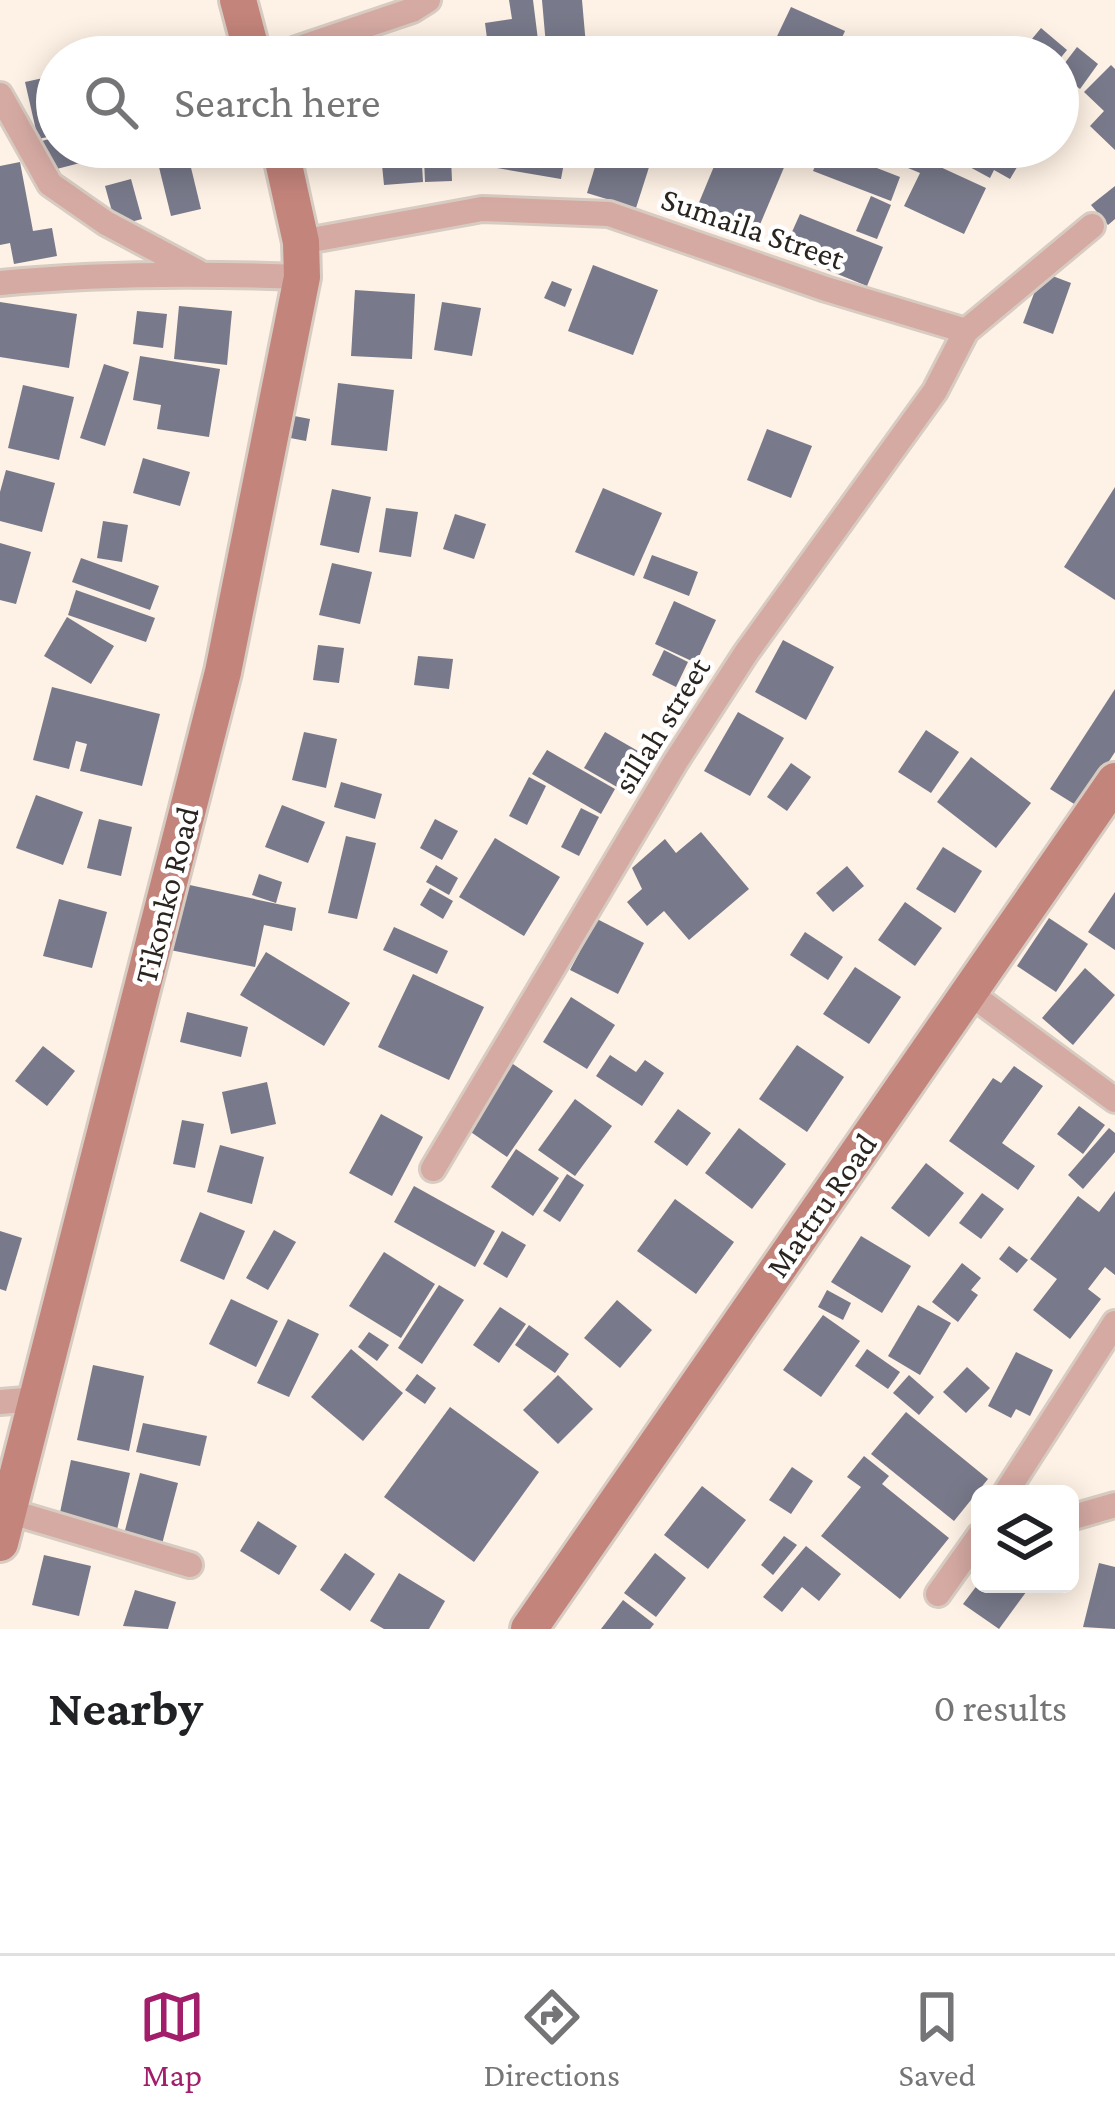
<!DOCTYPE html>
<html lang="en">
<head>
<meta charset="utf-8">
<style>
  :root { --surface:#fff; --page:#f6f6f6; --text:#202124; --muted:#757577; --line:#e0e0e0; --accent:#a21d6a }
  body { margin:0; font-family:"Crimson Pro",serif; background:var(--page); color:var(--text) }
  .controls { position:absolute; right:36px; bottom:36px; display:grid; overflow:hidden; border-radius:18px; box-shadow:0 6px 30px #0003 }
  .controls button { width:108px; height:108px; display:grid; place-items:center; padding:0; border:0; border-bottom:3px solid var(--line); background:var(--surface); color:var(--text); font:60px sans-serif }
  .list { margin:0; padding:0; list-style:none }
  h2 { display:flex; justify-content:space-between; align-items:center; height:156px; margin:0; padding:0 48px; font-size:51px }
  h2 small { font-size:39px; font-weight:400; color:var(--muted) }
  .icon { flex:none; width:66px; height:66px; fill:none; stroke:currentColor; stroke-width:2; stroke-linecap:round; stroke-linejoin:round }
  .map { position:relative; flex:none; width:1115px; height:1629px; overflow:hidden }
  .search { position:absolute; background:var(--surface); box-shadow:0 6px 30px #0003; left:36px; right:36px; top:36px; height:132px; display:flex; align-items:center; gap:30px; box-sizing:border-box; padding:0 42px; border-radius:66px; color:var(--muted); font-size:45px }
  .sheet { height:324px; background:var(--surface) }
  nav { display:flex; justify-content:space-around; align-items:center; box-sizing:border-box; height:168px; border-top:3px solid var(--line); background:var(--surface); font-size:33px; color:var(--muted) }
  nav a { display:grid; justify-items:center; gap:6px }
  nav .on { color:var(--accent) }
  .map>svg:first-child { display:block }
  .building { fill:#78798a }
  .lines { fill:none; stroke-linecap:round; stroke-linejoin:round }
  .street-casing { stroke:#d8ccc2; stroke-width:30 }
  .secondary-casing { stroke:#d8ccc2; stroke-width:42 }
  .street { stroke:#d5aaa3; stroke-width:24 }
  .secondary { stroke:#c3847b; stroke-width:36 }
  .labels { text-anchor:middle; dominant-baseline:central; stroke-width:9; stroke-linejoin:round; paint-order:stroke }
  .street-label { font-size:33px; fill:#2b2520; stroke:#fff }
</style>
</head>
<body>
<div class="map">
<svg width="1115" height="1629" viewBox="0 0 1115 1629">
  <rect width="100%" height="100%" fill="#fef1e5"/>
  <g class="building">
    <polygon points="509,0 533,0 539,48 489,54 485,23 512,19"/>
    <polygon points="542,0 582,0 587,57 547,57"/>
    <polygon points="791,7 845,31 833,57 784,57 770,51"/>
    <polygon points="1041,28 1067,50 1058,61 1058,57 1017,57"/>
    <polygon points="965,36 986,46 981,57 954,57"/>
    <polygon points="1077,47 1098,64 1080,89 1058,72"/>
    <polygon points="1111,65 1115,69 1115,150 1090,126 1104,111 1084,92"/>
    <polygon points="57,75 57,135 38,139 25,82"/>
    <polygon points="57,137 57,147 76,147 80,163 45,172 38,142"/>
    <polygon points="154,147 186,147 201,209 171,216"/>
    <polygon points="346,147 421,147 423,182 384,185 382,165 348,167"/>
    <polygon points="501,147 567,147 561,179 497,168"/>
    <polygon points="601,147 651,161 636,208 587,193"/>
    <polygon points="722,147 760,147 788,158 753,241 693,217"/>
    <polygon points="823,147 900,177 891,201 813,171"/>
    <polygon points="945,147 1005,147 1023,157 1010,179 994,170 990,178 942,152"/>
    <polygon points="916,151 928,156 925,160 986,188 964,234 904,206 920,173 908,168"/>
    <polygon points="451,158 452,181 425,182 424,159"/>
    <polygon points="20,162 33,231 52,228 57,256 14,264 10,243 0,245 0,166"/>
    <polygon points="131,179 142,219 116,226 105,186"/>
    <polygon points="1115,186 1115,219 1108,225 1091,205"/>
    <polygon points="871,196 891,205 877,239 856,231"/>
    <polygon points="800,214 883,247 867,286 783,252"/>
    <polygon points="593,265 658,290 633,355 568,331"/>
    <polygon points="1042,272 1071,283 1053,334 1023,323"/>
    <polygon points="552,281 572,289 565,307 544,298"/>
    <polygon points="355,290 415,294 412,359 351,356"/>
    <polygon points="0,302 77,314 69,368 0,357"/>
    <polygon points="442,302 481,308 472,356 434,350"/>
    <polygon points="179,306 232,311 227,365 174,359"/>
    <polygon points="137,311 167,314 163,348 133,344"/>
    <polygon points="140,356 220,369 209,437 157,429 161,405 133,400"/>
    <polygon points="104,364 129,372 105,446 80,438"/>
    <polygon points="338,383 394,390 387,451 331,445"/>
    <polygon points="23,385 74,397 59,460 8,448"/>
    <polygon points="289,415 310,419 306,441 285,437"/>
    <polygon points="767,429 812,446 791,498 747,480"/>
    <polygon points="143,458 190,472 180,506 133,493"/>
    <polygon points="6,470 55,483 42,532 0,521 0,492"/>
    <polygon points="1115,487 1115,600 1064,567"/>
    <polygon points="603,488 662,513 634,576 575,552"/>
    <polygon points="332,489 371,497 359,553 320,545"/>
    <polygon points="386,508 418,512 411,557 379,552"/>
    <polygon points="455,514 486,524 474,559 443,549"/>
    <polygon points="103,521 128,525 122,562 97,558"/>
    <polygon points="0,543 31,552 16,604 0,600"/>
    <polygon points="652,555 698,572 689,596 643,578"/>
    <polygon points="81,558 159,586 150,610 72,582"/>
    <polygon points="332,563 372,572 360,624 319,615"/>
    <polygon points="76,590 155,618 146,642 68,615"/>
    <polygon points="674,601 716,620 696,663 655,644"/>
    <polygon points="67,617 114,646 91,684 44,656"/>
    <polygon points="783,640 834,667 806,720 755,692"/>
    <polygon points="318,645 344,648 339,683 313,680"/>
    <polygon points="664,650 688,662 676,687 652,675"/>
    <polygon points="418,656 453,659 449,689 414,685"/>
    <polygon points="52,687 160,714 142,786 80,771 87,744 76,741 69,769 33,760"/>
    <polygon points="1115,689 1115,752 1079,807 1050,789"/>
    <polygon points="738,712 784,738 750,796 704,771"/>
    <polygon points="926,730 959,752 931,793 898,772"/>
    <polygon points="304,732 337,739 326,788 292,780"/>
    <polygon points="605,732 638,751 617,787 584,768"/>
    <polygon points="547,750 615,789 601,814 532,774"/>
    <polygon points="971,757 1031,803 996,848 937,802"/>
    <polygon points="791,763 811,777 787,811 767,797"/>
    <polygon points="529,777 546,786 527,825 509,816"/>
    <polygon points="341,782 382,794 375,819 334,807"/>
    <polygon points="36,795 83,812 63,865 16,848"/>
    <polygon points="282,805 325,822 308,863 265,847"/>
    <polygon points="581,808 599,817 579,856 561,847"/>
    <polygon points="99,819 132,827 121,876 87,868"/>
    <polygon points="435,819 458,831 442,860 420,848"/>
    <polygon points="701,832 749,889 689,940 664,911 647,926 627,902 642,889 632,868 665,839 676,853"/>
    <polygon points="346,836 376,843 357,919 328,913"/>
    <polygon points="495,838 560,877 524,936 459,897"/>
    <polygon points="943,847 982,871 955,913 916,889"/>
    <polygon points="436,865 458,878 449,895 426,882"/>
    <polygon points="847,866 864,886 833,912 816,893"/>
    <polygon points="259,874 282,882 276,903 252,895"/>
    <polygon points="185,884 296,908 292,931 264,925 255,967 170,950"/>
    <polygon points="430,888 453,901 443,919 420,905"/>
    <polygon points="1115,892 1115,950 1088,932"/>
    <polygon points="59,899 107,912 92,968 43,956"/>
    <polygon points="905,902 942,928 915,966 878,940"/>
    <polygon points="1049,918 1088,944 1056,992 1017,966"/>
    <polygon points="597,919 644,943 618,994 570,970"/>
    <polygon points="394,927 448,951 437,974 383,950"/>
    <polygon points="805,932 843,957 828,980 790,955"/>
    <polygon points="266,952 350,1003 324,1046 240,995"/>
    <polygon points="855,967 901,997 869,1044 823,1014"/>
    <polygon points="1085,968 1115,995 1073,1045 1042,1018"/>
    <polygon points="413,974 484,1007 449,1080 378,1047"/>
    <polygon points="571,997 615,1025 587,1069 543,1042"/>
    <polygon points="187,1012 248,1027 241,1057 180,1042"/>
    <polygon points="797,1045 844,1077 807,1132 759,1099"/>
    <polygon points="43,1046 75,1071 47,1106 15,1081"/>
    <polygon points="610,1055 636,1072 645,1060 664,1073 642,1106 596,1076"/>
    <polygon points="510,1062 553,1091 507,1157 465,1128"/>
    <polygon points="1014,1066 1043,1086 1002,1143 1035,1166 1018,1190 949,1141 993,1078 1001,1083"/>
    <polygon points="267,1082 276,1124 231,1134 222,1092"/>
    <polygon points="575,1099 612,1126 575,1176 538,1150"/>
    <polygon points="1079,1106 1105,1125 1083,1154 1057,1134"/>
    <polygon points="678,1109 711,1133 687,1166 654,1142"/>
    <polygon points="381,1114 423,1137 392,1196 349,1173"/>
    <polygon points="182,1120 204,1124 195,1168 173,1164"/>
    <polygon points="739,1128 786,1164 752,1209 705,1173"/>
    <polygon points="1109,1128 1115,1133 1115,1152 1083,1189 1068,1175"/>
    <polygon points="220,1145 264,1157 252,1204 207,1192"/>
    <polygon points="516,1149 559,1178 533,1216 491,1187"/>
    <polygon points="926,1163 964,1193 929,1237 891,1208"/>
    <polygon points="567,1174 584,1185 560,1222 543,1211"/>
    <polygon points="414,1186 495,1231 475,1267 394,1222"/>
    <polygon points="1115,1191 1115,1275 1105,1267 1088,1289 1101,1299 1070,1339 1033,1310 1057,1279 1030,1259 1078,1196 1099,1212"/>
    <polygon points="982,1193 1004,1209 981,1239 959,1223"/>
    <polygon points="675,1199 734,1242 696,1294 637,1251"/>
    <polygon points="200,1212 245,1231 224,1280 180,1261"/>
    <polygon points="274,1230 296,1242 268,1290 246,1278"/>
    <polygon points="0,1231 22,1238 6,1291 0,1289"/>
    <polygon points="502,1231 526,1245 507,1278 483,1264"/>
    <polygon points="861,1236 911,1266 882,1313 831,1282"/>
    <polygon points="1009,1246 1028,1260 1017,1273 999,1259"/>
    <polygon points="384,1252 435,1284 401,1338 349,1306"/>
    <polygon points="962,1263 981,1278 971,1290 978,1295 958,1322 932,1302"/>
    <polygon points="439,1285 464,1300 422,1364 398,1348"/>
    <polygon points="827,1290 851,1303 843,1320 818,1307"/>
    <polygon points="231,1299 278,1321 256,1367 209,1344"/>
    <polygon points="617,1300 652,1330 620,1368 584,1338"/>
    <polygon points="918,1305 951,1323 920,1375 888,1356"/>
    <polygon points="500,1307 526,1324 499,1363 473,1345"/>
    <polygon points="823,1315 860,1341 821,1397 783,1370"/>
    <polygon points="288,1319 319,1334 289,1397 257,1383"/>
    <polygon points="529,1325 569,1354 555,1373 515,1345"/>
    <polygon points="369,1332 389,1345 377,1361 358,1347"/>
    <polygon points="351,1349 403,1393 363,1441 311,1397"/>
    <polygon points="867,1349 900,1372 888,1389 855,1366"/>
    <polygon points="1016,1352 1053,1370 1030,1416 1016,1409 1011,1418 988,1406"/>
    <polygon points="93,1365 144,1376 129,1451 77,1440"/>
    <polygon points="967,1367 990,1388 966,1413 943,1392"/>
    <polygon points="417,1374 436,1388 425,1404 405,1390"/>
    <polygon points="558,1375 593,1409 558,1444 523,1410"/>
    <polygon points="909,1375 934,1397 919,1415 893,1393"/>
    <polygon points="450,1407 539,1472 474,1562 384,1497"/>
    <polygon points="906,1412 988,1479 954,1521 871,1454"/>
    <polygon points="143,1423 207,1436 200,1466 136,1452"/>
    <polygon points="864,1456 889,1476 882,1484 949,1538 900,1599 821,1536 861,1487 847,1477"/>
    <polygon points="71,1460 130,1473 116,1534 58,1522"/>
    <polygon points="792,1467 813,1481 791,1514 769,1500"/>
    <polygon points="140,1473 178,1483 161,1548 123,1538"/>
    <polygon points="702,1486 746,1520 708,1569 664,1535"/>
    <polygon points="258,1521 297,1546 279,1575 240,1551"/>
    <polygon points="784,1536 797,1545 773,1575 761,1565"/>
    <polygon points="806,1546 841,1574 819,1601 802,1587 782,1612 763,1597"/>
    <polygon points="345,1553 375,1574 350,1611 320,1590"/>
    <polygon points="655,1553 686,1578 656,1617 624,1593"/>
    <polygon points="44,1555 91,1566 79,1616 32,1605"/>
    <polygon points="1099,1563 1115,1567 1115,1629 1083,1627"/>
    <polygon points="399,1573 445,1601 429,1629 384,1629 370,1621"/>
    <polygon points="978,1584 1032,1584 999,1629 963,1604"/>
    <polygon points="135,1590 176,1602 168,1629 123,1626"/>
    <polygon points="623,1600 654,1624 650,1629 601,1629"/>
  </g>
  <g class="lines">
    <defs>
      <g id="street">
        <polyline points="273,57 412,10 428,0"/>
        <polyline points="0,95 50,184 106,223 198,272"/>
        <polyline points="301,242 482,209 609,214 826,289 966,331"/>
        <path d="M0 283C101 273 201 273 302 277"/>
        <polyline points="968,992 1115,1100"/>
        <polyline points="433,1169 676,761 746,653 935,391 966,331 1092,226"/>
        <polyline points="0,1402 37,1399"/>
        <polyline points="1005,1494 1115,1323"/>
        <polyline points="8,1511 190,1565"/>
        <polyline points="1070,1518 1115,1505"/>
        <polyline points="938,1594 980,1535"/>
      </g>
      <g id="secondary">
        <polyline points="238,0 253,57"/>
        <polyline points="0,1543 223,672 302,277 301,242 280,147"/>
        <polyline points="529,1629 1115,781"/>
      </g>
    </defs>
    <use href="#street" class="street-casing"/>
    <use href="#secondary" class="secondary-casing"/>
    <use href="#street" class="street"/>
    <use href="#secondary" class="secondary"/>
  </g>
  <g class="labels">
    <g class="street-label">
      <text transform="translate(753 228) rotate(19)">Sumaila Street</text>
      <text transform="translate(661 725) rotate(-58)">sillah street</text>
      <text transform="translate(166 895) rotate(-76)">Tikonko Road</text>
      <text transform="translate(821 1205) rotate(-55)">Mattru Road</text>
    </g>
  </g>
</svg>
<div class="controls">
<button><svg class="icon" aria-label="layers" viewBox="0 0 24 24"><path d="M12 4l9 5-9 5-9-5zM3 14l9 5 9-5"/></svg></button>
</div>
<div class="search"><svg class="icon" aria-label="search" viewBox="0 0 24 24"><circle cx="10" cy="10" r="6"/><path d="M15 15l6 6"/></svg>Search here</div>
</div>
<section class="sheet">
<h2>Nearby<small>0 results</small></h2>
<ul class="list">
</ul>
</section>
<nav>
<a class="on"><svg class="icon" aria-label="map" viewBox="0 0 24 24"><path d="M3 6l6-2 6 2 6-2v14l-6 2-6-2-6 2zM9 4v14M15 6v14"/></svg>Map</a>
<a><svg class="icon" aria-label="directions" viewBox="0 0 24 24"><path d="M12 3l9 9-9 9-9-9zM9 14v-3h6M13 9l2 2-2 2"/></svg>Directions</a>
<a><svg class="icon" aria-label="saved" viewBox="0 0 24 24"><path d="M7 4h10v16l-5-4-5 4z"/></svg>Saved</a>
</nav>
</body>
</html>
